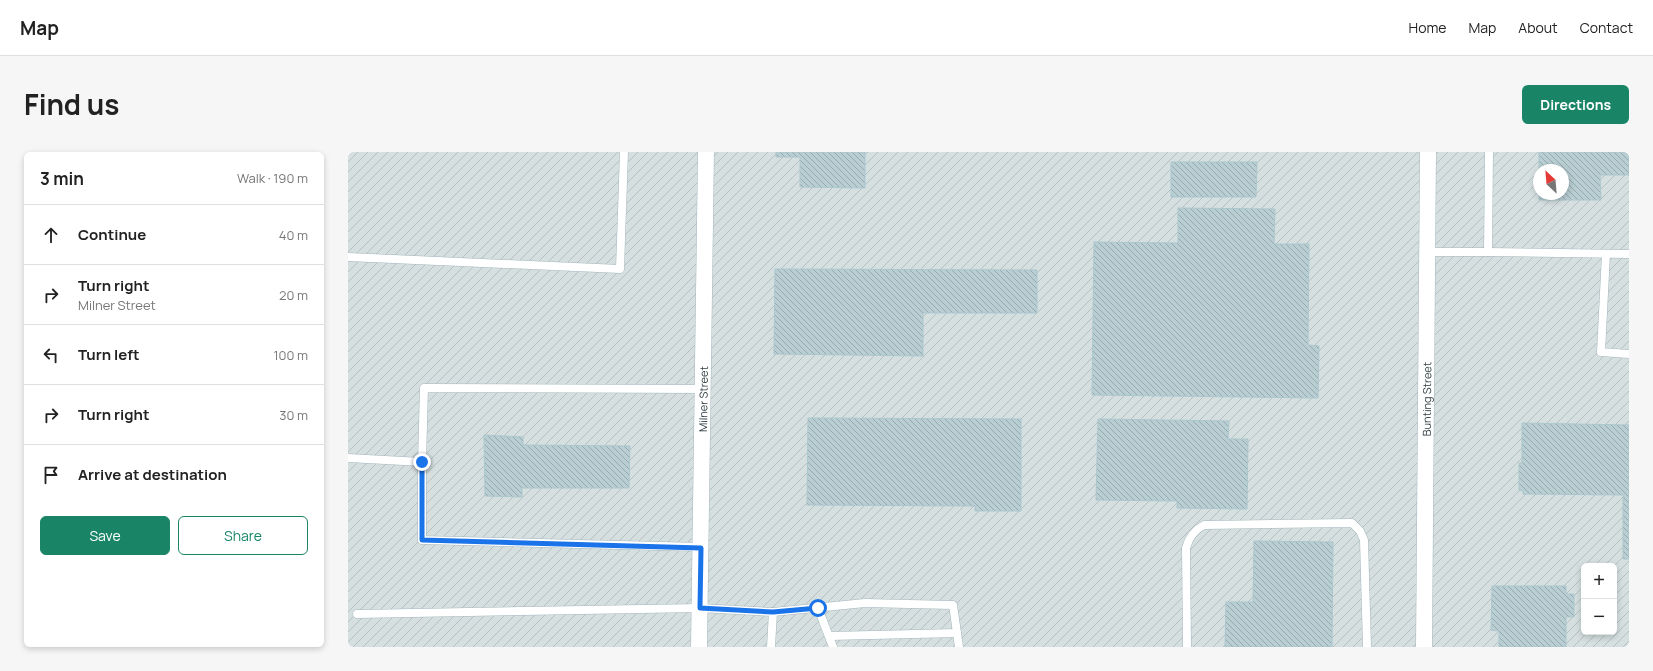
<!DOCTYPE html>
<html lang="en">
<head>
<meta charset="utf-8">
<style>
  :root { --surface:#fff; --page:#f6f6f6; --text:#222; --muted:#767676; --line:#e0e0e0; --accent:#198566 }
  body { margin:0; font-family:Manrope,sans-serif; background:var(--page); color:var(--text) }
  .controls { position:absolute; right:12px; bottom:12px; display:grid; overflow:hidden; border-radius:6px; box-shadow:0 2px 6px #0003 }
  .controls button { width:36px; height:36px; display:grid; place-items:center; padding:0; border:0; border-bottom:1px solid var(--line); background:var(--surface); color:var(--text); font:20px sans-serif }
  .compass { position:absolute; left:1185px; top:12px; width:36px; height:36px; border-radius:50%; background:var(--surface); box-shadow:0 2px 6px #0003; rotate:334deg }
  .stop { position:absolute; width:12px; height:12px; margin:-9px; border:3px solid #1a73e8; border-radius:50%; background:#fff }
  .stop.end { background:#1a73e8; border-color:#fff; box-shadow:0 1px 4px #0008 }
  .list { margin:0; padding:0; list-style:none }
  h2 { display:flex; justify-content:space-between; align-items:center; height:52px; margin:0; padding:0 16px; font-size:17px }
  h2 small { font-size:13px; font-weight:400; color:var(--muted) }
  .list li { display:grid; grid-template-columns:26px 1fr auto; gap:12px; align-items:center; box-sizing:border-box; height:60px; padding:0 16px; border-top:1px solid var(--line) }
  .list b { display:block; font-size:15px; white-space:nowrap }
  .list p { margin:0; font-size:13px; white-space:nowrap; color:var(--muted) }
  .list em { font-size:13px; font-style:normal; color:var(--muted) }
  .actions { display:flex; gap:8px; padding:12px 16px }
  .actions a { flex:1; padding:9px 0; border:1px solid var(--accent); border-radius:6px; text-align:center; font-size:14px; color:var(--accent) }
  .actions .main { background:var(--accent); color:#fff }
  .icon { flex:none; width:22px; height:22px; fill:none; stroke:currentColor; stroke-width:2; stroke-linecap:round; stroke-linejoin:round }
  .map { position:relative; flex:none; width:1281px; height:495px; overflow:hidden; border-radius:6px }
  header { display:flex; align-items:center; gap:24px; box-sizing:border-box; height:56px; padding:0 20px; background:var(--surface); border-bottom:1px solid var(--line) }
  header strong { font-size:19px }
  nav { display:flex; gap:22px; margin-inline-start:auto; font-size:14px }
  .intro { display:flex; align-items:center; justify-content:space-between; box-sizing:border-box; height:96px; padding:0 24px }
  h1 { margin:0; font-size:28px }
  .button { padding:10px 18px; border-radius:6px; background:var(--accent); color:#fff; font-size:14px; font-weight:700 }
  main { display:flex; gap:24px; padding:0 24px }
  aside { flex:1; background:var(--surface); border-radius:6px; box-shadow:0 2px 6px #0003 }
  .map>svg:first-child { display:block }
  .industrial { fill:url(#industrial-furrows); fill-rule:evenodd }
  .building { fill:url(#building-back-hatch); stroke:#abc7ce }
  .lines { fill:none; stroke-linecap:round; stroke-linejoin:round }
  .lane-casing { stroke:#a5b7bd; stroke-width:9 }
  .street-casing { stroke:#a5b7bd; stroke-width:17 }
  .lane { stroke:#fff; stroke-width:8 }
  .street { stroke:#fff; stroke-width:16 }
  .route { stroke:#1a73e8; stroke-width:5 }
  .labels { text-anchor:middle; dominant-baseline:central; stroke-width:4; stroke-linejoin:round; paint-order:stroke }
  .street-label { font-size:11px; fill:#334043; stroke:#fff }
</style>
</head>
<body>
<header>
<strong>Map</strong>
<nav><a>Home</a><a>Map</a><a>About</a><a>Contact</a></nav>
</header>
<div class="intro"><h1>Find us</h1><a class="button">Directions</a></div>
<main>
<aside>
<h2>3 min<small>Walk · 190 m</small></h2>
<ul class="list">
<li><svg class="icon" aria-label="ahead" viewBox="0 0 24 24"><path d="M12 20V5M6 11l6-6 6 6"/></svg><div><b>Continue</b></div><em>40 m</em></li>
<li><svg class="icon" aria-label="right" viewBox="0 0 24 24"><path d="M7 20v-9h11M14 6l5 5-5 5"/></svg><div><b>Turn right</b><p>Milner Street</p></div><em>20 m</em></li>
<li><svg class="icon" aria-label="left" viewBox="0 0 24 24"><path d="M17 20v-9H6M10 6l-5 5 5 5"/></svg><div><b>Turn left</b></div><em>100 m</em></li>
<li><svg class="icon" aria-label="right" viewBox="0 0 24 24"><path d="M7 20v-9h11M14 6l5 5-5 5"/></svg><div><b>Turn right</b></div><em>30 m</em></li>
<li><svg class="icon" aria-label="arrive" viewBox="0 0 24 24"><path d="M6 21V4h12l-3 4 3 4H6"/></svg><div><b>Arrive at destination</b></div></li>
</ul>
<div class="actions"><a class="main">Save</a><a>Share</a></div>
</aside>
<div class="map">
<svg width="1281" height="495" viewBox="0 0 1281 495">
  <defs>
    <pattern id="industrial-furrows" width="10" height="10" patternUnits="userSpaceOnUse"><rect width="10" height="10" fill="#d5dfe0"/><path d="M-1 1l2-2M0 10L10 0M9 11l2-2" fill="none" stroke="#b7c0c1"/></pattern>
    <pattern id="building-back-hatch" width="6" height="6" patternUnits="userSpaceOnUse"><rect width="6" height="6" fill="#b8ced3"/><path d="M-1 5l2 2M0 0l6 6M5-1l2 2" fill="none" stroke="#96a9ad"/></pattern>
  </defs>
  <rect width="100%" height="100%" fill="#e2edf1"/>
  <path class="industrial" d="M0 0H1281V495H0ZM1191 18H1215V42H1191ZM1236 414H1266V480H1236Z"/>
  <g class="building">
    <polygon points="428,0 517,0 517,36 452,35 452,5 428,5"/>
    <polygon points="1191,0 1281,0 1281,23 1252,23 1253,48 1191,48 1191,29 1191,42 1215,42 1215,18 1191,18"/>
    <polygon points="823,10 909,10 908,45 823,45"/>
    <polygon points="830,56 927,57 926,92 961,92 960,193 971,194 970,246 744,243 746,90 830,91"/>
    <polygon points="427,117 689,118 689,161 575,161 575,204 426,202"/>
    <polygon points="460,266 673,267 673,359 627,359 627,354 459,353"/>
    <polygon points="750,267 881,269 880,287 900,287 899,357 829,356 829,349 748,348"/>
    <polygon points="1174,271 1281,273 1281,407 1275,407 1275,343 1175,342 1175,339 1171,338 1171,311 1174,311"/>
    <polygon points="136,283 175,285 175,293 282,294 281,336 174,336 174,345 137,344"/>
    <polygon points="906,389 985,390 984,495 877,495 878,450 905,450"/>
    <polygon points="1144,434 1218,434 1218,442 1226,442 1226,465 1218,465 1218,495 1151,495 1151,479 1143,478"/>
  </g>
  <g class="lines">
    <defs>
      <g id="lane">
        <polyline points="1080,100 1140,100 1141,0"/>
        <polyline points="1140,100 1281,102"/>
        <polyline points="1258,102 1253,200 1281,202"/>
        <polyline points="0,105 272,117 276,0"/>
        <polyline points="0,306 74,310"/>
        <polyline points="353,395 74,388 74,310 76,236 355,237"/>
        <polyline points="470,456 485,495"/>
        <polyline points="425,460 517,451 605,453 611,495"/>
        <polyline points="9,462 352,456 425,460 423,495"/>
        <polyline points="482,484 609,481"/>
        <path d="M839 495 838 396C841 385 846 378 856 373L1004 371 1012 379 1016 388 1019 495"/>
      </g>
      <g id="street">
        <path id="s1" d="M351 495 358 0"/>
        <path id="s2" d="M1076 495 1080 0"/>
      </g>
    </defs>
    <use href="#lane" class="lane-casing"/>
    <use href="#street" class="street-casing"/>
    <use href="#lane" class="lane"/>
    <use href="#street" class="street"/>
  </g>
  <g class="lines">
    <polyline class="route" points="74,310 74,388 353,396 352,456 425,460 470,456"/>
  </g>
  <g class="labels">
    <g class="street-label">
      <text stroke="none"><textPath href="#s1" startOffset="248">Milner Street</textPath></text>
      <text stroke="none"><textPath href="#s2" startOffset="248">Bunting Street</textPath></text>
    </g>
  </g>
</svg>
<div class="controls">
<button>+</button>
<button>−</button>
</div>
<svg class="compass" viewBox="-18 -18 36 36"><path d="M0-13l5 13h-10z" fill="#e53935"/><path d="M0 13l5-13h-10z" fill="#767676"/></svg>
<div class="stop" style="left:470px;top:456px"></div>
<div class="stop end" style="left:74px;top:310px"></div>
</div>
</main>
</body>
</html>
